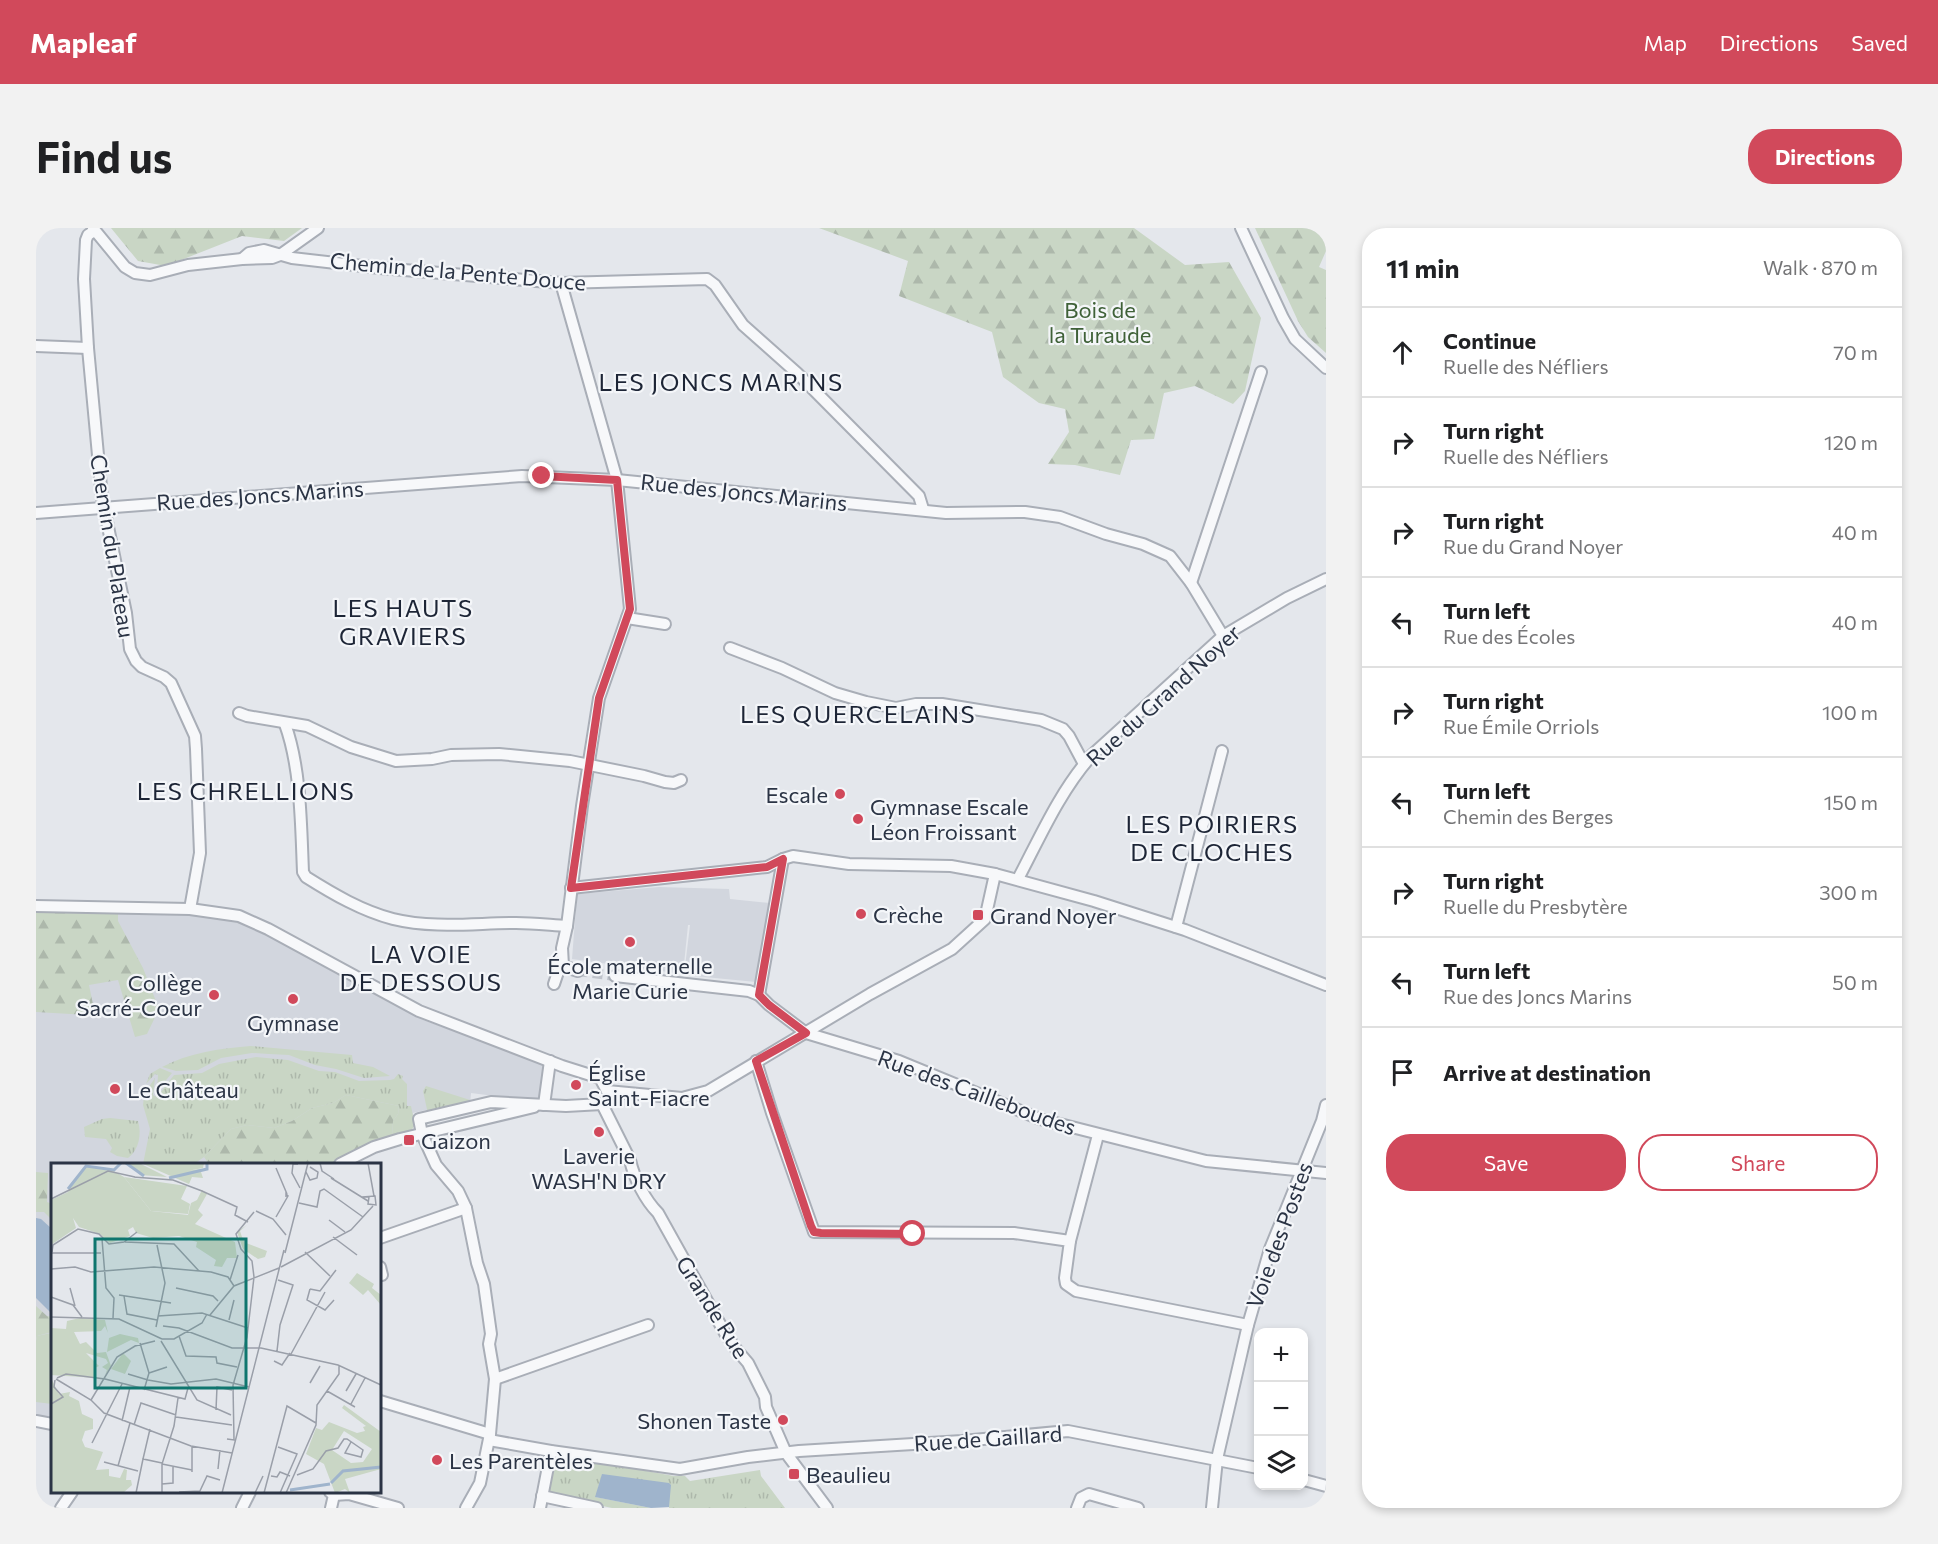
<!DOCTYPE html>
<html lang="en">
<head>
<meta charset="utf-8">
<style>
  :root { --surface:#fff; --page:#f2f2f2; --text:#202124; --muted:#757577; --line:#e0e0e0; --accent:#d1495b }
  body { margin:0; font-family:Commissioner,sans-serif; background:var(--page); color:var(--text) }
  .controls { position:absolute; right:18px; bottom:18px; display:grid; overflow:hidden; border-radius:12px; box-shadow:0 3px 9px #0003 }
  .controls button { width:54px; height:54px; display:grid; place-items:center; padding:0; border:0; border-bottom:2px solid var(--line); background:var(--surface); color:var(--text); font:30px sans-serif }
  .stop { position:absolute; width:18px; height:18px; margin:-14px; border:4px solid #d1495b; border-radius:50%; background:#fff }
  .stop.end { background:#d1495b; border-color:#fff; box-shadow:0 2px 6px #0008 }
  .list { margin:0; padding:0; list-style:none }
  h2 { display:flex; justify-content:space-between; align-items:center; height:78px; margin:0; padding:0 24px; font-size:26px }
  h2 small { font-size:20px; font-weight:400; color:var(--muted) }
  .list li { display:grid; grid-template-columns:39px 1fr auto; gap:18px; align-items:center; box-sizing:border-box; height:90px; padding:0 24px; border-top:2px solid var(--line) }
  .list b { display:block; font-size:22px; white-space:nowrap }
  .list p { margin:0; font-size:20px; white-space:nowrap; color:var(--muted) }
  .list em { font-size:20px; font-style:normal; color:var(--muted) }
  .actions { display:flex; gap:12px; padding:18px 24px }
  .actions a { flex:1; padding:14px 0; border:2px solid var(--accent); border-radius:24px; text-align:center; font-size:21px; color:var(--accent) }
  .actions .main { background:var(--accent); color:#fff }
  .icon { flex:none; width:33px; height:33px; fill:none; stroke:currentColor; stroke-width:2; stroke-linecap:round; stroke-linejoin:round }
  .map { position:relative; flex:none; width:1290px; height:1280px; overflow:hidden; border-radius:24px }
  header { display:flex; align-items:center; gap:36px; box-sizing:border-box; height:84px; padding:0 30px; background:var(--accent); color:#fff }
  header strong { font-size:28px }
  nav { display:flex; gap:33px; margin-inline-start:auto; font-size:21px }
  .intro { display:flex; align-items:center; justify-content:space-between; box-sizing:border-box; height:144px; padding:0 36px }
  h1 { margin:0; font-size:42px }
  .button { padding:15px 27px; border-radius:24px; background:var(--accent); color:#fff; font-size:21px; font-weight:700 }
  main { display:flex; gap:36px; padding:0 36px }
  aside { flex:1; background:var(--surface); border-radius:24px; box-shadow:0 3px 9px #0003 }
  .map>svg:first-child { display:block }
  .built { fill:#d2d6de }
  .grass { fill:url(#grass-tufts) }
  .forest { fill:url(#forest-firs) }
  .pitch { fill:#c9d6c5 }
  .water { fill:#9fb4cc }
  .lines { fill:none; stroke-linecap:round; stroke-linejoin:round }
  .minor-tunnel { stroke:#bfc3cb; stroke-width:10; stroke-dasharray:10 5; stroke-linecap:butt }
  .minor-casing { stroke:#a9aeb7; stroke-width:14 }
  .minor { stroke:#f7f8fa; stroke-width:10 }
  .route { stroke:#d1495b; stroke-width:8 }
  .poi-dot { fill:#d1495b; stroke:#f4f6f9; stroke-width:2 }
  .labels { text-anchor:middle; dominant-baseline:central; stroke-width:4.5; stroke-linejoin:round; paint-order:stroke }
  .street-label { font-size:22px; fill:#2b3445; stroke:#f4f6f9 }
  .park-label { font-size:22px; fill:#3f6138; stroke:#f4f6f9 }
  .poi-label { font-size:22px; fill:#2b3445; stroke:#f4f6f9; text-anchor:start }
  .neighbourhood-label { font-size:24px; letter-spacing:1.5px; fill:#1d2536; stroke:#f4f6f9 }
  .inset-river { fill:none; stroke:#9fb4cc; stroke-width:3 }
  .inset-road { fill:none; stroke:#9a9fa9; stroke-width:1.5 }
  .view { fill:#0f766e; fill-opacity:0.15; stroke:#0f766e; stroke-width:3 }
  .inset-edge { fill:none; stroke:#2b3445; stroke-width:3 }
</style>
</head>
<body>
<header>
<strong>Mapleaf</strong>
<nav><a>Map</a><a>Directions</a><a>Saved</a></nav>
</header>
<div class="intro"><h1>Find us</h1><a class="button">Directions</a></div>
<main>
<div class="map">
<svg width="1290" height="1280" viewBox="0 0 1290 1280">
  <defs>
    <pattern id="grass-tufts" width="24" height="20" patternUnits="userSpaceOnUse" patternTransform="scale(1.5)"><rect width="24" height="20" fill="#c9d6c5"/><path d="M3 7l-1-3M5 7V3M7 7l1-3M15 17l-1-3M17 17v-4M19 17l1-3" fill="none" stroke="#adb8ab"/></pattern>
    <pattern id="forest-firs" width="22" height="20" patternUnits="userSpaceOnUse" patternTransform="scale(1.5)"><rect width="22" height="20" fill="#c9d6c5"/><path d="M5 1l3.5 6h-7zM16 11l3.5 6h-7z" fill="#adb8ab"/></pattern>
  </defs>
  <rect width="100%" height="100%" fill="#e4e7ec"/>
  <g class="built">
    <polygon points="623,659 693,661 694,671 734,675 720,754 648,747 654,697 652,697 647,746 536,731 541,666"/>
    <polygon points="0,684 153,687 199,692 214,698 387,792 510,836 504,869 499,873 435,865 434,877 392,886 390,882 377,885 379,897 295,936 16,936 16,1190 0,1188"/>
  </g>
  <g class="grass">
    <path d="M215 818 316 827 317 835 337 839 354 848 328 850 300 841 279 837 253 827 233 826 216 825 185 830 162 842 140 843 126 839C152 825 186 820 215 818Z"/>
    <polygon points="220,829 252,832 283,843 299,844 323,853 354,852 358,851 362,846 367,848 366,851 371,856 371,878 375,878 379,897 374,904 356,909 357,893 362,886 363,878 310,867 297,875 276,880 256,893 238,900 211,897 195,901 168,929 158,936 107,936 114,901 107,877 109,860 112,860 119,850 117,867 121,869 138,847 166,845 183,836"/>
    <polygon points="124,840 136,845 121,863 122,847 119,846 110,856 114,846"/>
    <polygon points="390,858 434,872 434,877 392,886 387,863"/>
    <path d="M74 890 102 893C106 906 103 922 92 930L81 928 74 924 76 920 70 911 49 909 48 899 66 891Z"/>
    <polygon points="521,1227 638,1248 649,1248 654,1253 724,1242 725,1248 749,1280 633,1280 633,1279 563,1257 560,1269 615,1280 576,1280 520,1268 514,1266 511,1261 519,1230"/>
  </g>
  <g class="forest">
    <polygon points="75,0 266,0 248,13 206,8 130,38 102,33"/>
    <polygon points="783,0 1098,0 1149,37 1193,34 1225,90 1209,163 1197,176 1159,158 1128,165 1118,211 1095,212 1084,247 1039,237 1012,236 1033,204 1029,181 1003,175 967,149 956,104 863,68 872,33"/>
    <polygon points="1219,0 1272,0 1290,8 1290,23 1283,39 1290,42 1290,125 1272,109 1262,93"/>
    <polygon points="0,684 82,685 82,693 107,740 123,781 111,806 99,809 82,752 53,757 58,781 52,787 0,784"/>
    <polygon points="310,867 363,878 362,886 357,893 356,909 295,936 173,936 168,929 195,901 211,897 238,900 256,893 276,880 297,875"/>
    <polygon points="0,944 12,945 11,974 16,976 16,992 8,984 0,984"/>
    <polygon points="0,1078 11,1088 16,1089 16,1104 1,1108 0,1113"/>
  </g>
  <polygon class="pitch" points="15,1105 16,1105 16,1176 0,1174 0,1113 1,1108"/>
  <g class="water">
    <polygon points="0,990 5,991 16,1001 16,1086 0,1070"/>
    <polygon points="566,1246 633,1255 635,1257 633,1279 615,1280 559,1269"/>
  </g>
  <g class="lines">
    <polyline class="minor-tunnel" points="542,743 579,748"/>
    <defs>
      <g id="minor">
        <polyline points="57,0 89,39 99,45 114,47 152,37 206,31 236,30 244,27 282,0"/>
        <polyline points="1205,0 1247,90 1259,111 1290,140"/>
        <polyline points="58,3 52,7 50,12 48,51 52,120 66,270 90,385 94,421 100,433 106,439 128,449 135,455 159,508 160,521 164,625 154,681"/>
        <polyline points="206,31 213,25 228,22 256,30 344,40 525,55 671,51 679,57 707,97 761,145 883,268 887,281"/>
        <polyline points="0,118 52,120"/>
        <polyline points="0,285 486,248 581,252 910,285 989,284 1024,289 1070,306 1107,316 1134,328 1155,355 1187,408"/>
        <polyline points="1155,355 1225,144"/>
        <polyline points="591,390 629,396"/>
        <polyline points="694,420 746,440 799,465 830,474 860,480 880,476 906,476 1005,492 1027,501 1033,508 1048,536"/>
        <polyline points="203,485 211,488 271,498 315,519 360,533 396,531 415,527 463,526 534,533 608,548 629,554 638,555 645,552"/>
        <path d="M249 496C265 540 265 597 267 644L270 649C297 666 326 683 357 691 398 701 439 695 480 695 497 695 514 697 531 698"/>
        <path d="M982 651C1004 609 1024 563 1056 527L1187 408 1251 370 1290 351"/>
        <polyline points="535,660 731,639 747,631 757,628 813,636 915,638 959,646 1058,673 1149,702 1290,757"/>
        <polyline points="0,678 154,681 203,688 232,701 383,783 526,838 564,850 571,863"/>
        <polyline points="1140,699 1186,523"/>
        <polyline points="527,738 542,743"/>
        <polyline points="579,748 713,763 723,767 733,777 770,805 863,833 1004,891 1170,933 1290,945"/>
        <polyline points="518,756 523,741 527,738 526,720 531,698 546,578 563,470 594,381 581,252 525,55"/>
        <polyline points="723,767 747,631"/>
        <polyline points="720,833 736,885 778,1004 978,1005 1034,1013 1029,1050 1030,1056 1040,1063 1212,1097"/>
        <polyline points="571,863 646,870 672,863 834,766 916,721 949,691 959,646"/>
        <path d="M566 876 594 932C598 950 609 972 622 985L689 1105 700 1121 712 1135 729 1169 730 1179 750 1225 791 1280"/>
        <polyline points="508,877 514,833"/>
        <polyline points="304,936 338,919 364,911 498,879"/>
        <polyline points="344,1010 430,980"/>
        <polyline points="1034,1013 1062,907"/>
        <polyline points="344,1039 346,1047"/>
        <polyline points="459,1151 612,1097"/>
        <polyline points="344,1173 454,1206"/>
        <polyline points="0,1193 16,1196"/>
        <polyline points="453,1212 515,1223 644,1241 712,1229 763,1223 926,1213 1032,1203 1222,1240"/>
        <polyline points="1268,1252 1290,1258"/>
        <polyline points="294,1264 298,1267 313,1266 362,1280"/>
        <polyline points="506,1268 561,1280"/>
        <polyline points="25,1280 36,1264"/>
        <polyline points="206,1280 214,1264"/>
        <polyline points="295,1280 298,1267"/>
        <polyline points="430,1280 444,1255 454,1206 459,1151 453,1116 455,1106 448,1056 441,1035 430,980 422,963 400,937 386,906 383,891 455,874 530,878 566,876"/>
        <polyline points="504,1280 515,1223"/>
        <polyline points="1041,1280 1045,1270 1053,1266 1102,1280"/>
        <polyline points="1176,1280 1181,1231 1212,1097 1234,1021 1286,893 1290,877"/>
      </g>
    </defs>
    <use href="#minor" class="minor-casing"/>
    <use href="#minor" class="minor"/>
  </g>
  <g class="lines">
    <polyline class="route" points="506,248 581,252 594,381 563,470 535,660 731,639 747,631 723,767 733,777 770,805 720,833 775,998 778,1004 785,1005 877,1006"/>
  </g>
  <g class="poi-dot">
    <circle cx="804" cy="566" r="6"/>
    <circle cx="822" cy="591" r="6"/>
    <circle cx="825" cy="686" r="6"/>
    <rect x="936" y="681" width="12" height="12" rx="3"/>
    <circle cx="594" cy="714" r="6"/>
    <circle cx="178" cy="767" r="6"/>
    <circle cx="257" cy="771" r="6"/>
    <circle cx="540" cy="857" r="6"/>
    <circle cx="79" cy="861" r="6"/>
    <circle cx="563" cy="904" r="6"/>
    <rect x="367" y="906" width="12" height="12" rx="3"/>
    <circle cx="747" cy="1192" r="6"/>
    <circle cx="401" cy="1232" r="6"/>
    <rect x="752" y="1240" width="12" height="12" rx="3"/>
  </g>
  <g class="labels">
    <g class="street-label">
      <text transform="translate(422 43) rotate(5)">Chemin de la Pente Douce</text>
      <text transform="translate(708 264) rotate(6)">Rue des Joncs Marins</text>
      <text transform="translate(224 267) rotate(-4)">Rue des Joncs Marins</text>
      <text transform="translate(77 318) rotate(81)">Chemin du Plateau</text>
      <text transform="translate(1127 467) rotate(-42)">Rue du Grand Noyer</text>
      <text transform="translate(941 864) rotate(20)">Rue des Cailleboudes</text>
      <text transform="translate(1243 1007) rotate(-70)">Voie des Postes</text>
      <text transform="translate(677 1079) rotate(58)">Grande Rue</text>
      <text transform="translate(952 1210) rotate(-4)">Rue de Gaillard</text>
    </g>
    <g class="park-label">
      <text x="1064" y="81">Bois de<tspan x="1064" dy="25">la Turaude</tspan></text>
    </g>
    <g class="poi-label">
      <text x="792" y="566" text-anchor="end">Escale</text>
      <text x="834" y="578">Gymnase Escale<tspan x="834" dy="25">Léon Froissant</tspan></text>
      <text x="837" y="686">Crèche</text>
      <text x="954" y="687">Grand Noyer</text>
      <text x="594" y="737" text-anchor="middle">École maternelle<tspan x="594" dy="25">Marie Curie</tspan></text>
      <text x="166" y="754" text-anchor="end">Collège<tspan x="166" dy="25">Sacré-Coeur</tspan></text>
      <text x="257" y="794" text-anchor="middle">Gymnase</text>
      <text x="552" y="844">Église<tspan x="552" dy="25">Saint-Fiacre</tspan></text>
      <text x="91" y="861">Le Château</text>
      <text x="385" y="912">Gaizon</text>
      <text x="563" y="927" text-anchor="middle">Laverie<tspan x="563" dy="25">WASH'N DRY</tspan></text>
      <text x="735" y="1192" text-anchor="end">Shonen Taste</text>
      <text x="413" y="1232">Les Parentèles</text>
      <text x="770" y="1246">Beaulieu</text>
    </g>
    <g class="neighbourhood-label">
      <text x="685" y="153">LES JONCS MARINS</text>
      <text x="367" y="379">LES HAUTS<tspan x="367" dy="28">GRAVIERS</tspan></text>
      <text x="822" y="485">LES QUERCELAINS</text>
      <text x="210" y="562">LES CHRELLIONS</text>
      <text x="1176" y="595">LES POIRIERS<tspan x="1176" dy="28">DE CLOCHES</tspan></text>
      <text x="385" y="725">LA VOIE<tspan x="385" dy="28">DE DESSOUS</tspan></text>
    </g>
  </g>
  <g transform="translate(15 935)">
    <rect width="330" height="330" fill="#e4e7ec"/>
    <path d="M76 0H88L116 14 89 12ZM90 0H153L152 5 136 8 149 6 152 15 141 14 138 21ZM73 14 136 23 130 36 139 41 137 51 100 48ZM306 110 323 121 321 125 330 132V142L317 127 312 132 298 120ZM69 171 87 175 88 180 80 177 56 189 58 175Z" fill="#c9d6c5"/>
    <path d="M38 3 59 6 73 14 100 48 137 52 140 40 146 37 151 27 156 31 147 47 152 52 144 61 184 79 186 95H176L171 104 163 103 165 97 145 84 146 79 128 73 102 75 85 70 82 64 77 67 79 73 59 80 49 71 28 64 22 55 25 65 0 82V37L17 29 31 6ZM196 62 189 68 191 74 195 80 216 88 214 94 207 96 192 86 186 69ZM29 155 54 157 57 170 54 163 50 168 23 169 29 181 35 179 46 190 55 189 60 203 54 212 56 207 51 204 57 200 55 196 35 190 48 203 44 205 45 215 0 212V165L15 166 16 158ZM0 215 8 231 19 229 18 233 28 238 31 251 42 256V266L34 268 31 277 34 284 52 289 45 307 58 306V313L69 315 73 306 76 307 75 317H80L81 322 72 330H0ZM293 242 330 269V306L294 316 299 330 294 326 284 330 273 301 255 291 265 265 271 267 278 259 306 270 314 268 312 264 315 263 291 245ZM293 268 321 286 312 299 300 300 281 287Z" fill="#c9d6c5" fill-rule="evenodd"/>
    <path d="M72 190 80 198 74 211 60 206Z" fill="#c9d6c5"/>
    <path class="inset-river" d="M75 0 93 13M118 15 156 6V0M17 26 35 3 63 7 70 0M280 320 292 308 330 304M239 327 279 321"/>
    <path class="inset-road" d="M269 0 271 8 283 16M317 0 323 33M247 1H242L241 10 249 25M225 5 236 31M255 9 259 17 266 15 267 9 259 4M82 14 122 17 151 28 186 44 184 52 197 59M280 15 317 38M311 34 324 33 325 42 317 41 318 34M0 36 57 8 84 14M248 40 266 44 269 28 273 26 312 54M205 48 222 56 235 72M225 54 237 33 235 31V34M278 57 294 69M282 74 306 92M51 76 55 125 63 135 62 155M74 79 123 81 148 108M1 89 2 82 27 66 48 71 58 81 73 79 86 69M254 89 279 113M1 90H50M234 90 257 0M230 104 300 67 322 43M0 106 24 104 40 109 103 104 160 109 177 114 183 123M179 117 187 92M19 125 24 143M125 125 162 133 167 138M259 126 256 137 274 147 283 137M259 126 269 128 285 107M68 132 120 140M73 133 76 151 106 157M0 134 22 142 31 154M159 152 183 123 228 105M107 153 151 150 197 165M0 154 68 156 111 176M178 157 183 137M112 163 128 165 181 185H210L287 202 330 222M105 164 114 120 106 82M128 173 135 193 165 194 166 200 186 204M111 176H123L151 160 156 151M110 178 146 237 180 252M89 180 98 210 93 227M226 188 229 162 242 122 227 117M240 191 274 129M223 198 231 202 239 190M98 210 116 204M77 211 97 217M6 215 15 211 54 216 134 236 137 225M5 216 40 237 53 250 140 283 181 290M97 217 120 221 165 216 198 224M259 220 269 203M276 228 304 244M295 228 305 211M40 237 66 194 84 183 104 178M0 241 12 234 3 224 4 217M300 241 314 215M165 247 166 224 181 227M125 254 181 262M71 258 79 224M83 262 90 240 125 252M176 276 183 277 182 222 196 174 203 114 201 98 190 86 185 71 203 49M41 280 71 221M227 284 246 291 229 330M92 296 99 266M53 299 87 308M111 301 141 307M67 303 79 260M167 306 169 287M141 309V283M246 312 262 306 275 288 287 285 293 276H296L312 287 310 294 294 290 300 279M220 313 226 314 229 309 239 313M111 321 122 320V304M128 329 149 328M85 330 92 296 111 300M111 330V301L123 263 127 235M148 330 156 313 169 317M171 330 233 87M204 330 212 313M213 330 236 243 265 260M235 330 265 262 266 242 288 211V203"/>
    <path class="view" d="M44 76H195V225H44Z"/>
    <rect width="330" height="330" class="inset-edge"/>
  </g>
</svg>
<div class="controls">
<button>+</button>
<button>−</button>
<button><svg class="icon" aria-label="layers" viewBox="0 0 24 24"><path d="M12 4l9 5-9 5-9-5zM3 14l9 5 9-5"/></svg></button>
</div>
<div class="stop" style="left:877px;top:1006px"></div>
<div class="stop end" style="left:506px;top:248px"></div>
</div>
<aside>
<h2>11 min<small>Walk · 870 m</small></h2>
<ul class="list">
<li><svg class="icon" aria-label="ahead" viewBox="0 0 24 24"><path d="M12 20V5M6 11l6-6 6 6"/></svg><div><b>Continue</b><p>Ruelle des Néfliers</p></div><em>70 m</em></li>
<li><svg class="icon" aria-label="right" viewBox="0 0 24 24"><path d="M7 20v-9h11M14 6l5 5-5 5"/></svg><div><b>Turn right</b><p>Ruelle des Néfliers</p></div><em>120 m</em></li>
<li><svg class="icon" aria-label="right" viewBox="0 0 24 24"><path d="M7 20v-9h11M14 6l5 5-5 5"/></svg><div><b>Turn right</b><p>Rue du Grand Noyer</p></div><em>40 m</em></li>
<li><svg class="icon" aria-label="left" viewBox="0 0 24 24"><path d="M17 20v-9H6M10 6l-5 5 5 5"/></svg><div><b>Turn left</b><p>Rue des Écoles</p></div><em>40 m</em></li>
<li><svg class="icon" aria-label="right" viewBox="0 0 24 24"><path d="M7 20v-9h11M14 6l5 5-5 5"/></svg><div><b>Turn right</b><p>Rue Émile Orriols</p></div><em>100 m</em></li>
<li><svg class="icon" aria-label="left" viewBox="0 0 24 24"><path d="M17 20v-9H6M10 6l-5 5 5 5"/></svg><div><b>Turn left</b><p>Chemin des Berges</p></div><em>150 m</em></li>
<li><svg class="icon" aria-label="right" viewBox="0 0 24 24"><path d="M7 20v-9h11M14 6l5 5-5 5"/></svg><div><b>Turn right</b><p>Ruelle du Presbytère</p></div><em>300 m</em></li>
<li><svg class="icon" aria-label="left" viewBox="0 0 24 24"><path d="M17 20v-9H6M10 6l-5 5 5 5"/></svg><div><b>Turn left</b><p>Rue des Joncs Marins</p></div><em>50 m</em></li>
<li><svg class="icon" aria-label="arrive" viewBox="0 0 24 24"><path d="M6 21V4h12l-3 4 3 4H6"/></svg><div><b>Arrive at destination</b></div></li>
</ul>
<div class="actions"><a class="main">Save</a><a>Share</a></div>
</aside>
</main>
</body>
</html>
